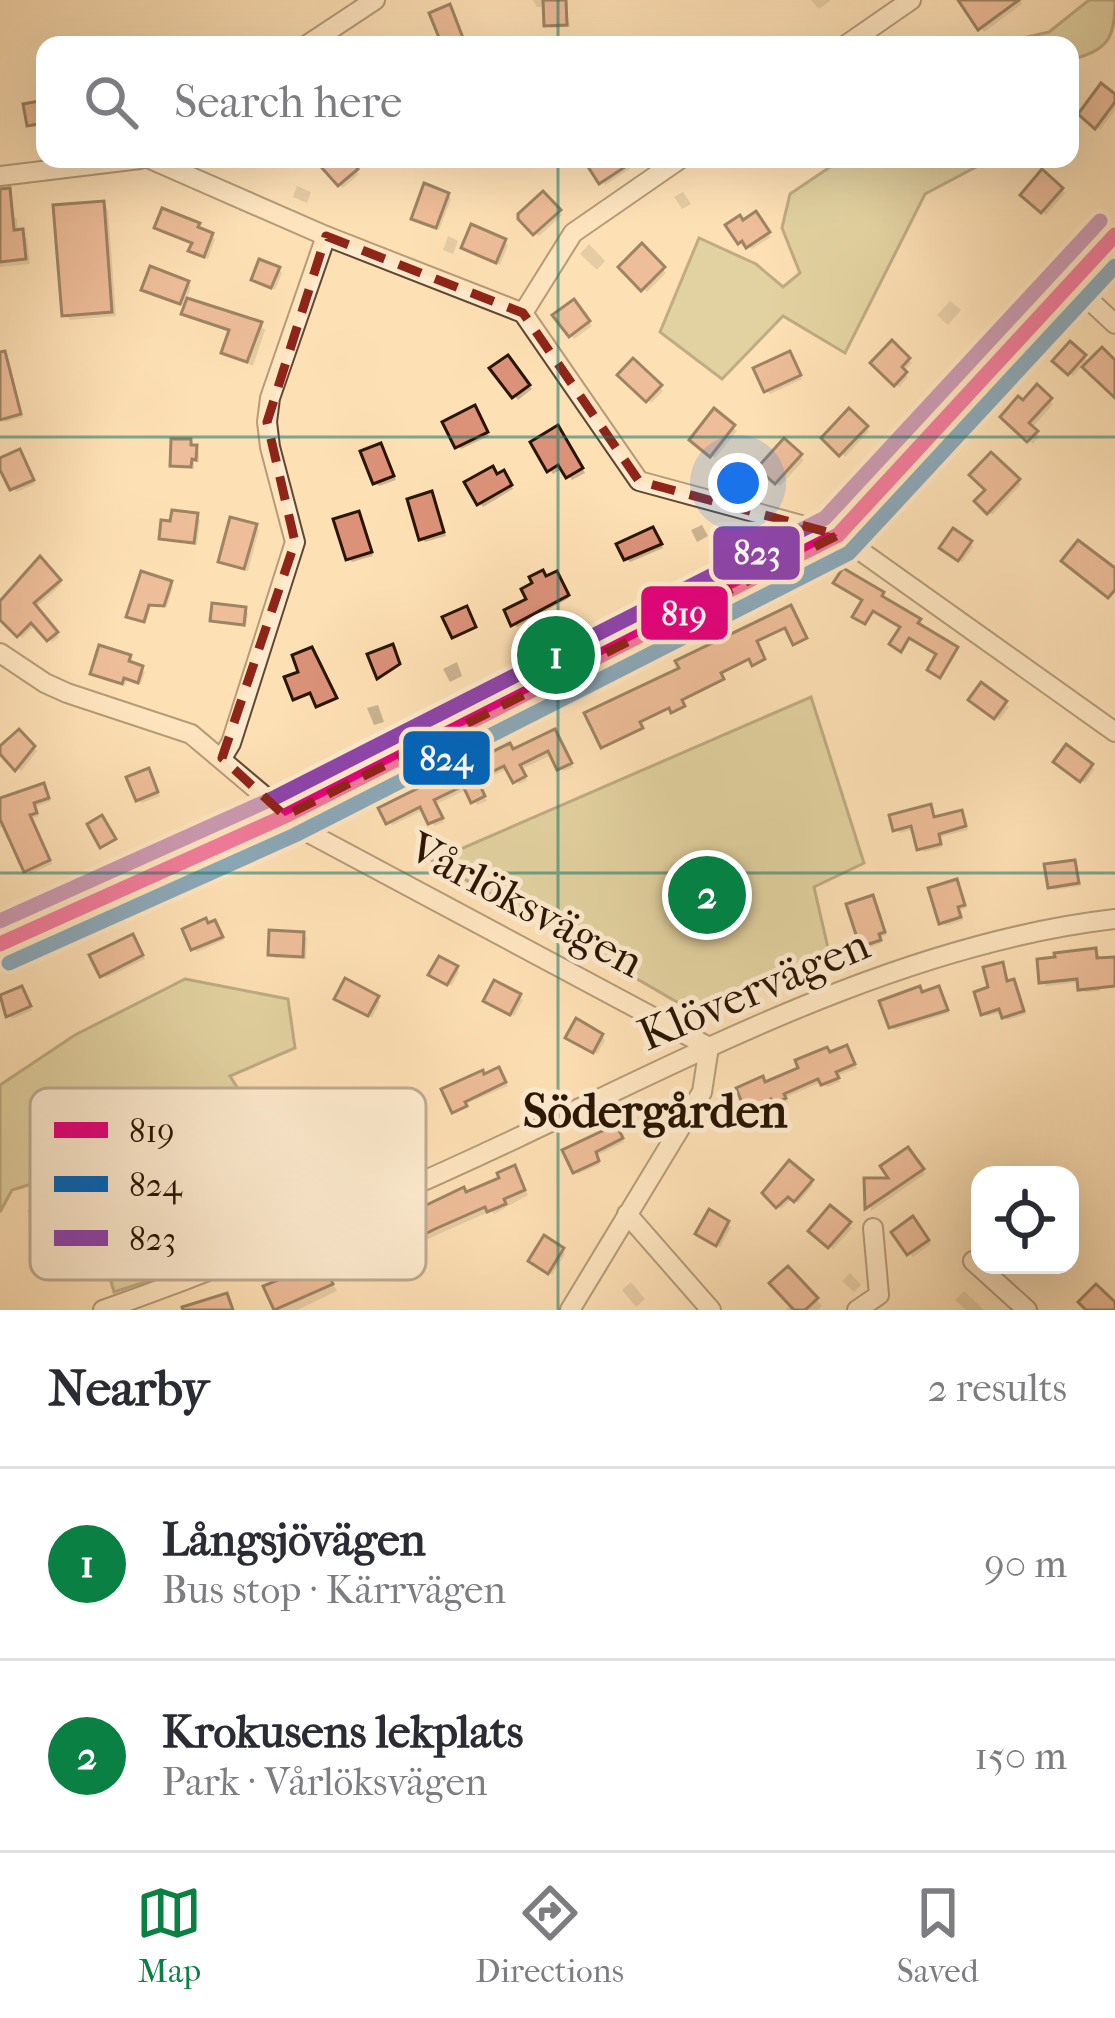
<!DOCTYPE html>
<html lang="en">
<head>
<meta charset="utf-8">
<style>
  :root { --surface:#fff; --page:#f2f2f3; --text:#2b2b33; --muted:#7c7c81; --line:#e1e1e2; --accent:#0b8043 }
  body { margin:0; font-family:"IM FELL French Canon",serif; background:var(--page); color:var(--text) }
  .controls { position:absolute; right:36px; bottom:36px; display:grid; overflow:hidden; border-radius:24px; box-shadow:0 12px 48px #0002 }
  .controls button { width:108px; height:108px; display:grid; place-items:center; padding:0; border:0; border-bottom:3px solid var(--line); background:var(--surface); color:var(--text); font:60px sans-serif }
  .you { position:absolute; left:738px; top:483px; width:42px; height:42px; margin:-30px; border:9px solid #fff; border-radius:50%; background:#1a73e8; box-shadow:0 0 0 18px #1a73e833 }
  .badge { display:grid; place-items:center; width:78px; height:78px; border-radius:50%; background:var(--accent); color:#fff; font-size:39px; font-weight:700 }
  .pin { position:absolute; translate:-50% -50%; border:6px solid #fff; box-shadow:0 3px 12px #0006 }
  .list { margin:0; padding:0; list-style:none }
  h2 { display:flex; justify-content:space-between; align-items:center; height:156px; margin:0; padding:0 48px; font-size:51px }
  h2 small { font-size:39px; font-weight:400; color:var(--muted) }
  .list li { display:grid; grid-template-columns:78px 1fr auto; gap:36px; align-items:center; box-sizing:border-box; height:192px; padding:0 48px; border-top:3px solid var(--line) }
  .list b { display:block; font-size:45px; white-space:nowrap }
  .list p { margin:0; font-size:39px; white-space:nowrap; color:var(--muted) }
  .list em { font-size:39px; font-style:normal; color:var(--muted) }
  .icon { flex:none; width:66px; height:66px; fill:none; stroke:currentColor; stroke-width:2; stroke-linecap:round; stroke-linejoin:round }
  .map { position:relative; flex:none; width:1115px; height:1310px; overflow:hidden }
  .search { position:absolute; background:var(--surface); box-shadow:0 12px 48px #0002; left:36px; right:36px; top:36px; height:132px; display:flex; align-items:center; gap:30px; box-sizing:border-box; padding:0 42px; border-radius:24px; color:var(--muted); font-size:45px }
  .sheet { height:540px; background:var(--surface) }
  nav { display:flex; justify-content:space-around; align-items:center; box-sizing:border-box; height:168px; border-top:3px solid var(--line); background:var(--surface); font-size:33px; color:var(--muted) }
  nav a { display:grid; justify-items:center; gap:6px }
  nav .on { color:var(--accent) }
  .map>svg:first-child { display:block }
  .green { fill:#c3c18b; stroke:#766b46; stroke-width:3 }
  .shadow { fill:#0003 }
  .building { fill:#db9279; stroke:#2a1502; stroke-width:3 }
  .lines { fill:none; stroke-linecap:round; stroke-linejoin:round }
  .street-casing { stroke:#5f482f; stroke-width:22 }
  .street { stroke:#feebcf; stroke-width:18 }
  .bus-1-casing { stroke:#feebcf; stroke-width:24 }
  .bus-2-casing { stroke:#feebcf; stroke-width:24 }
  .bus-3-casing { stroke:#feebcf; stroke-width:24 }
  .bus-1 { stroke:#e5007d; stroke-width:15 }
  .bus-2 { stroke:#0065bd; stroke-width:15 }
  .bus-3 { stroke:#8e44ad; stroke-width:15 }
  .marked { fill:none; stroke:#8f2418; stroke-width:9; stroke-dasharray:24 15; stroke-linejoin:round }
  .grid { fill:none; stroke:#0f766e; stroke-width:3; stroke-opacity:0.55 }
  .labels { text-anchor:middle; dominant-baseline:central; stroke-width:10; stroke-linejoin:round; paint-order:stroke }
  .street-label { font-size:45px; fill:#2a1502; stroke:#feebcf }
  .neighbourhood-label { font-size:48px; font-weight:bold; fill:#2a1502; stroke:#feebcf }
  .key { fill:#feebcf; stroke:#beab92; stroke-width:3 }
  .key-label { font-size:33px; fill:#2a1502 }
  .line-badge { stroke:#feebcf; stroke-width:4.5 }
  .badge-label { font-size:33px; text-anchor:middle; font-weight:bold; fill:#fff }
</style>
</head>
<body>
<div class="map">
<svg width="1115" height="1310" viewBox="0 0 1115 1310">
  <rect width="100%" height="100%" fill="#fee0b5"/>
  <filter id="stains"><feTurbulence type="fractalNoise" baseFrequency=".00167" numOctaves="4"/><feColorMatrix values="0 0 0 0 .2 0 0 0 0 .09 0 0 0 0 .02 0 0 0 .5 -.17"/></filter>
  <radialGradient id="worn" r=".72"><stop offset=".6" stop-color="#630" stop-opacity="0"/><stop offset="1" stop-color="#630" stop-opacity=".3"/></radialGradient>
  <g class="green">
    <path d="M1089 0H1115C1115 39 1108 50 1070 60V45H993L1049 32Z"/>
    <polygon points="842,159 991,159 925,194 845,353 783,316 722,379 660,332 699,238 756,264 783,287 800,273 782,228 790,194"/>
    <polygon points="811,697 864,863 814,887 830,957 696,1013 433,861"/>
    <polygon points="185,979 288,999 295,1048 230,1076 283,1161 251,1180 196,1096 136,1151 175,1256 164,1276 114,1292 91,1210 54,1177 12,1190 0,1212 0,1085 75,1035"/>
  </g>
  <g class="shadow">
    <polygon points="533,0 565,0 570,27 551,28 547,7 537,7"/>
    <polygon points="811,0 830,0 830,1 819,9"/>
    <polygon points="962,0 1020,0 1022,4 984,32"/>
    <polygon points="199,37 206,45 186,45"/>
    <polygon points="1115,98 1115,110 1100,130 1082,114"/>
    <polygon points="325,159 346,159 359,174 343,188 321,163"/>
    <polygon points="593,159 638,159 640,162 605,185"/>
    <polygon points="1042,173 1065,193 1046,215 1024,195"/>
    <polygon points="297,186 311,192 307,203 293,197"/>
    <polygon points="683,192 691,204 682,209 674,197"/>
    <polygon points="448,195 451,199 439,230 414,218"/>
    <polygon points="543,195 562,215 539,236 521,218"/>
    <polygon points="103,204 108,210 116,316 70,320 65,314"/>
    <polygon points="11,214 17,219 18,233 27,238 30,264 0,267 0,215"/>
    <polygon points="759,219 771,237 752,249 740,242"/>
    <polygon points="198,225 215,239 208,259 192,251 194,244 158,228"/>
    <polygon points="448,236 458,241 453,254 443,250"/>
    <polygon points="504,242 508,245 500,265 464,248"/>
    <polygon points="589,244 605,261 597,270 580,254"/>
    <polygon points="642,247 666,273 647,292 622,267"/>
    <polygon points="278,269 282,273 275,290 254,279"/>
    <polygon points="187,283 191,287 186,301 260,325 265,330 253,366 225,352 232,332 189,318 184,313 186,307 144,290"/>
    <polygon points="950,301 961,310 948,325 937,315"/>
    <polygon points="577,306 592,326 574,339 571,335"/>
    <polygon points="892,344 912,363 903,372 908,377 899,387 874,363"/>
    <polygon points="1070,345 1090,363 1115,364 1115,394 1084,364 1073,376 1056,361"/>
    <polygon points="793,358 802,379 770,394 766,390"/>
    <polygon points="507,359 532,389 518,400 494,369"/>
    <polygon points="633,362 663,391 651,403 621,375"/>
    <polygon points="9,376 23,417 5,422 0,414 0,378"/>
    <polygon points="1037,389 1053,404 1031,429 1039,436 1033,444 1004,417"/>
    <polygon points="478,413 489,436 461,449 458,446"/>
    <polygon points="715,413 737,431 715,458 693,440"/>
    <polygon points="849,413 869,431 845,457 825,438"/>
    <polygon points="561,432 585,473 572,480 563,468 553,474 550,470"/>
    <polygon points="190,442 199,452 199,462 194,462 194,469 177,468 173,464"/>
    <polygon points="784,442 804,460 780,486 761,468"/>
    <polygon points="381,447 396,480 379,486 376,483"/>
    <polygon points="22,456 35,484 16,492 0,461"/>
    <polygon points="991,456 1021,484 992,515 978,501 989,490"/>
    <polygon points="498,477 507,477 513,489 483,507 480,503"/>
    <polygon points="431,495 446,536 425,542 422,538"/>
    <polygon points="358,514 373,556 352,562 348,558"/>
    <polygon points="196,516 200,520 197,545 162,538"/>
    <polygon points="702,525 708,536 697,542 691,530"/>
    <polygon points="255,526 259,530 248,571 225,565 221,561"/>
    <polygon points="656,534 663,548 630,562 626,558"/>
    <polygon points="970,543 973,547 962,562 946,551"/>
    <polygon points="40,560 62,584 35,608 59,637 52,642 36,624 22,638 0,615 0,605"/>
    <polygon points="545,576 559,578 569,598 517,627 514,624"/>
    <polygon points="171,584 173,587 167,607 151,606 146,623 130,617"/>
    <polygon points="791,609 806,640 797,644 788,627 756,643 764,660 755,665 752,658 720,674 723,681 681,701 684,708 674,712 672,708 639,723 641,729 604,746 683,669"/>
    <polygon points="244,610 248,613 246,627 213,620"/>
    <polygon points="130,658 132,665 145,672 141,684 127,680 125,686 93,673"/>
    <polygon points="457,662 462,676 450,682 443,669"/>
    <polygon points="981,686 1009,707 999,720 975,703"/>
    <polygon points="378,705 384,722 374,725 367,708"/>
    <polygon points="19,733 37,751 21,771 1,750"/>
    <polygon points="558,736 573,767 563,771 553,754 522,769 527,780 519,784 509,768 478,783 487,801 477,805 468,789 436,804 444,822 434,826 424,810 392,825 388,822 514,752"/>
    <polygon points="1060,765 1091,766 1094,769 1085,783"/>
    <polygon points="148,772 160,796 142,803 138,799"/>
    <polygon points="43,787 51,801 35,807 39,816 31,819 52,864 30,874 7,827 0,827 0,813"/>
    <polygon points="930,807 936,820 961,814 968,830 940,837 943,847 924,852 915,829 900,833 896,829"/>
    <polygon points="1074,863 1081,886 1054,890 1051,886"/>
    <polygon points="956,882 967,908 960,910 963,920 946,926 942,922"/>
    <polygon points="872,898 887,935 880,937 882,943 866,949 863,945"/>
    <polygon points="215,923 224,940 197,952 193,948"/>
    <polygon points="303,934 307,938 306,959 275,958 271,954"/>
    <polygon points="136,941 145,959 106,978 102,975"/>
    <polygon points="1095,951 1099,955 1100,991 1085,992 1080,982 1046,986 1042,982"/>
    <polygon points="1002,965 1009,984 1017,986 1026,1014 1007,1020 1002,1012 987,1016 984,1013"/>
    <polygon points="456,968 459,972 451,986 436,978"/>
    <polygon points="21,989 32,1010 12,1019 1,998"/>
    <polygon points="938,989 949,1013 895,1030 892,1027 924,994"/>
    <polygon points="519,997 523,1000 514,1016 490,1004"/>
    <polygon points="377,998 380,1002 372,1018 342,1002"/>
    <polygon points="602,1036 605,1040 597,1054 572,1041"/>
    <polygon points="846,1048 857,1068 837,1076 840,1082 827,1087 822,1082 786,1097 788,1102 779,1105 775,1102 751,1112 747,1108 767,1084"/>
    <polygon points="502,1074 508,1086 454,1109 485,1077"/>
    <polygon points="616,1126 624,1142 596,1156 600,1164 578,1174 575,1171"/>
    <polygon points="912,1155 925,1174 871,1211 867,1181 893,1180"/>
    <polygon points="789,1164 813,1185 798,1203 793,1198 781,1209 766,1193"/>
    <polygon points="514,1169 528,1195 494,1214 491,1211 441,1233 404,1251 406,1257 368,1274 363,1269 369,1245 503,1179"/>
    <polygon points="39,1205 49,1221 36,1226 27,1211"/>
    <polygon points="830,1209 852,1228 833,1249 812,1231"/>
    <polygon points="710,1214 731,1227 720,1247 702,1237"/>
    <polygon points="916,1224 931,1244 913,1257 895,1233"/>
    <polygon points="562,1250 565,1254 552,1275 535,1264"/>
    <polygon points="322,1266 337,1291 297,1310 277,1310 267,1288"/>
    <polygon points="788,1270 822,1306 818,1310 785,1310 792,1304"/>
    <polygon points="850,1273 861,1285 854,1292 842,1281"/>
    <polygon points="631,1282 645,1299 636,1307 622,1290"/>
    <polygon points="964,1291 984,1310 966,1310 955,1300"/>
  </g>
  <g class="building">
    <polygon points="543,0 566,0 567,25 544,26"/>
    <polygon points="958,0 1019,0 978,30"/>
    <polygon points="450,4 463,38 459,40 462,45 442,45 429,13"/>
    <polygon points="1101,83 1115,94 1115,102 1095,129 1078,114"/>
    <polygon points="45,100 45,123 27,126 23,104"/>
    <polygon points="314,159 349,159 358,169 338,186"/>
    <polygon points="583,159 637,159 599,184"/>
    <polygon points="1042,169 1063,188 1041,213 1020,195"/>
    <polygon points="424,183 449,193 436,228 411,219"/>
    <polygon points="10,188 14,230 23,229 26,259 0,262 0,189"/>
    <polygon points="543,191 561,210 533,235 518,219 518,214"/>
    <polygon points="104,201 112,312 62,316 53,205"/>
    <polygon points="162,208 200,223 198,227 213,233 204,257 188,251 192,243 154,228"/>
    <polygon points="756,211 770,232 746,248 742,241 738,244 725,225 740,215 743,220"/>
    <polygon points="471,224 506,239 496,263 461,248"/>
    <polygon points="642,243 665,267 641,291 618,267"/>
    <polygon points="259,259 280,267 271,288 251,280"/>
    <polygon points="150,266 189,281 180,304 141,290"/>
    <polygon points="187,298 262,322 247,362 221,353 229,330 181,314"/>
    <polygon points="574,299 590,321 569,337 552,315"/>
    <polygon points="892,340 910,358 902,367 907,372 894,386 870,363"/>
    <polygon points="1070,341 1086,355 1068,375 1052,361"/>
    <polygon points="1102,347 1115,360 1115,398 1082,367"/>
    <polygon points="5,351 21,414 0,420 0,352"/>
    <polygon points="790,351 801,375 764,392 753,368"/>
    <polygon points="508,355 530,385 512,398 489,368"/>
    <polygon points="633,358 662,385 646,402 617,375"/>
    <polygon points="1037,384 1052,398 1029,423 1038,431 1027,442 1000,417 1018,396 1023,400"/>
    <polygon points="475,405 488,432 455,448 442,422"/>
    <polygon points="714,408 735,425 710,457 689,440"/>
    <polygon points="849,408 868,426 839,456 821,438"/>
    <polygon points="558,425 583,468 566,478 558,465 547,472 530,442"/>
    <polygon points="784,438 802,454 775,484 757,468"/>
    <polygon points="171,439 191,439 191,445 197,445 196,460 192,459 191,467 170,466"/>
    <polygon points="381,443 394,476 373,484 360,451"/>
    <polygon points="20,449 34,480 10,490 0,470 0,458"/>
    <polygon points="991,452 1020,479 987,514 974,501 985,490 969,475"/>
    <polygon points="493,466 497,474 504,470 512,485 477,505 464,482"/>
    <polygon points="432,491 444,532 419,540 407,499"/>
    <polygon points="172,510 198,513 194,543 159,539 161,520 170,521"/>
    <polygon points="359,511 372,552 346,560 333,519"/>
    <polygon points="230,517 257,524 244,569 218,562"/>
    <polygon points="653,527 662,544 624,560 616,544"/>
    <polygon points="953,528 972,541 958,561 939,548"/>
    <polygon points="1078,540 1115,568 1115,590 1108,598 1061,561"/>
    <polygon points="40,556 61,580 34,603 58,632 47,641 31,623 17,637 0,620 0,601"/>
    <polygon points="843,568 884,592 882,596 921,619 918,623 958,647 940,678 927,670 936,654 909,638 901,652 889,644 900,627 873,611 865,624 852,617 862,600 833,583"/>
    <polygon points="543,570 546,576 557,571 569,595 511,626 504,610 526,599 521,589 532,583 529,577"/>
    <polygon points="141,571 172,581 164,606 149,605 144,622 126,617"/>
    <polygon points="212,603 246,607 244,625 210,621"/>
    <polygon points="791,605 807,638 793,645 785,628 757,641 765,659 752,666 749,659 721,673 724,679 682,700 685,706 671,713 669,708 640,722 643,728 601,748 584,713 679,668 675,661"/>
    <polygon points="467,606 476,627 452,638 442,617"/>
    <polygon points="393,644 400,664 377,679 367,654"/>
    <polygon points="99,645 131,655 129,661 143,666 138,683 124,678 122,684 90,674"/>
    <polygon points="312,647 337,698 316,707 310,693 293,700 284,677 298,672 292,655"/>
    <polygon points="981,682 1007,701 994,719 968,700"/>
    <polygon points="19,729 35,746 15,771 0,754 0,746"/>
    <polygon points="555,729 572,763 557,770 548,751 520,765 526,776 513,783 504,766 477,779 485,796 471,803 463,786 434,800 443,818 428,824 420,807 386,824 378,808 510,743 513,749"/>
    <polygon points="1066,744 1093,764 1080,782 1053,762"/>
    <polygon points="149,768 158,792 136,801 126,777"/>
    <polygon points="44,783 49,798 34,803 37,813 30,815 50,860 24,872 0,819 0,798"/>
    <polygon points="931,804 934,817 962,810 966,826 939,834 941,844 917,850 911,826 893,831 889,815"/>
    <polygon points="102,815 116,839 100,848 87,824"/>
    <polygon points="1075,860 1079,883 1048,888 1044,864"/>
    <polygon points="957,879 965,905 958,907 961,917 939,924 928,888"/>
    <polygon points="873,895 885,932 879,934 881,940 860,947 846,904"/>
    <polygon points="206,918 208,923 215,920 223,937 191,950 182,929"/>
    <polygon points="269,930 304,932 303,957 268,955"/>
    <polygon points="133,934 143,955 100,977 89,955"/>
    <polygon points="1096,948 1097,958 1115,957 1115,986 1078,990 1077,979 1039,983 1037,959 1055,957 1054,953"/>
    <polygon points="439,956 458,966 447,985 428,975"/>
    <polygon points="1003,962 1007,981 1014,979 1024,1011 1002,1018 999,1009 981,1015 974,992 988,987 983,967"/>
    <polygon points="345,978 379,996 368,1016 334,999"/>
    <polygon points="494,980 521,994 510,1015 483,1001"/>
    <polygon points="22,986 31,1006 6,1017 0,995"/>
    <polygon points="920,986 922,992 939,986 948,1010 889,1028 879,1001"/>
    <polygon points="576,1018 603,1034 593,1053 565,1038"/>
    <polygon points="847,1045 855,1064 836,1072 839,1078 821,1085 818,1079 784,1094 786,1098 773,1104 771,1099 745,1110 736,1088 763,1076 765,1082 798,1068 795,1060 827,1047 830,1052"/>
    <polygon points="499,1067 506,1082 465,1102 467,1106 452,1113 441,1089 483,1070 484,1074"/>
    <polygon points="614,1120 623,1138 596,1152 599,1161 573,1173 562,1150 602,1131 600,1127"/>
    <polygon points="908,1147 924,1169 865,1209 864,1178 888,1178 880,1166"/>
    <polygon points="789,1160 813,1180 794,1202 788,1197 776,1208 762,1193"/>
    <polygon points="515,1165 525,1190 504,1199 506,1204 487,1212 485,1207 435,1229 401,1246 404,1251 361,1271 349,1245 365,1237 368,1242 418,1220 414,1211 464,1187 466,1192 499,1178 497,1173"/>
    <polygon points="830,1205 851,1222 828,1248 808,1231"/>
    <polygon points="709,1209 729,1221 716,1246 695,1234"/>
    <polygon points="913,1216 929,1240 907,1255 891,1232"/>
    <polygon points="544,1235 564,1248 548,1274 528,1261"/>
    <polygon points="323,1262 333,1284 274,1310 263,1286"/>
    <polygon points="788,1266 818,1298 805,1310 794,1310 769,1283"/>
    <polygon points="1096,1284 1115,1302 1115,1310 1086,1310 1078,1302"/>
    <polygon points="227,1293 233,1310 183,1310 182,1307"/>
  </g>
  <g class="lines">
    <defs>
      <g id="street">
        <polyline points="307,45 375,0"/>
        <polyline points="846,45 911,0"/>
        <polyline points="150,159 326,236 523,313 639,481 838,535 1115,732"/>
        <polyline points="0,176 140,159"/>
        <polyline points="1071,283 1115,324"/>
        <polyline points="523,313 573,233 680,159"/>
        <polyline points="0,653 45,683 67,693 191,734 307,832 709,1047 702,1092 570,1310"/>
        <polyline points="222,758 231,743 295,542 270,447 267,422 270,398 326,236"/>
        <polyline points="0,944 285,816 838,535 1115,235"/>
        <polyline points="627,1214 711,1310"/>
        <polyline points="973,1261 1027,1310"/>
        <path d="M103 1310C245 1260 381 1202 517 1138 705 1049 906 943 1115 919"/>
        <polyline points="857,1310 879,1295 873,1228"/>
      </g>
    </defs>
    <use href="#street" class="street-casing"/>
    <use href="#street" class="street"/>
    <defs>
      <polyline id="bus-1" points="0,944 285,816 838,535 1115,235"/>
      <polyline id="bus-2" points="9,963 295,835 849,553 1115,266"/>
      <polyline id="bus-3" points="0,921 276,797 825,518 1100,221"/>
    </defs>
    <use href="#bus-1" class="bus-1-casing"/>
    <use href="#bus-2" class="bus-2-casing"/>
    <use href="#bus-3" class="bus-3-casing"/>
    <use href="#bus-1" class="bus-1"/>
    <use href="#bus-2" class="bus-2"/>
    <use href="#bus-3" class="bus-3"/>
  </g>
  <path d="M0 0H1115V1310H0ZM326 236 523 313 639 481 838 535 285 816 222 758 295 542 267 422Z" fill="#fee0b5" fill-opacity=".55" fill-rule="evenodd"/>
  <path class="marked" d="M326 236 523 313 639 481 838 535 285 816 222 758 295 542 267 422Z"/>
  <path class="grid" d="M558 0V45M558 159V1310M0 437H1115M0 873H1115"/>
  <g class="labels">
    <g class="street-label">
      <text transform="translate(526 905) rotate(28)">Vårlöksvägen</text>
      <text transform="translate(754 990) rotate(-23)">Klövervägen</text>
    </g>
    <g class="neighbourhood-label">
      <text x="655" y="1111">Södergården</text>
    </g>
  </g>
  <rect x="30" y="1088" width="396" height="192" rx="18" class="key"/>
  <rect x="54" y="1122" width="54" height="16" fill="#e5007d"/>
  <rect x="54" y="1176" width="54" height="16" fill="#0065bd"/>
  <rect x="54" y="1230" width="54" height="16" fill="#8e44ad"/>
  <g class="key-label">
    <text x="129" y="1142">819</text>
    <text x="129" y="1196">824</text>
    <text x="129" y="1250">823</text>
  </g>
  <g class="line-badge">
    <rect x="711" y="524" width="91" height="58" rx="12" fill="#8e44ad"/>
    <rect x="639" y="584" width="91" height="58" rx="12" fill="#e5007d"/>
    <rect x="401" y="729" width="91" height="58" rx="12" fill="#0065bd"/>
  </g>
  <g class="badge-label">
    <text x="757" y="564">823</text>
    <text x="684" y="625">819</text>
    <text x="446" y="770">824</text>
  </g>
  <rect width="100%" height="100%" filter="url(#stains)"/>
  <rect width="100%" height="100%" fill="url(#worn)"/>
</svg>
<div class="controls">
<button><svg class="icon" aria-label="locate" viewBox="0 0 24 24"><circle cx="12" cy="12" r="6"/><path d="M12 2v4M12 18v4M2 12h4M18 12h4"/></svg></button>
</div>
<div class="you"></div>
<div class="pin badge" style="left:556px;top:655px">1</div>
<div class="pin badge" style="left:707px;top:895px">2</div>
<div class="search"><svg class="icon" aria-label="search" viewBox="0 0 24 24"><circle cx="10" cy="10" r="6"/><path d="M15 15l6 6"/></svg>Search here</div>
</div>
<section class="sheet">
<h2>Nearby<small>2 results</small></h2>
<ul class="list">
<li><span class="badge">1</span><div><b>Långsjövägen</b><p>Bus stop · Kärrvägen</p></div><em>90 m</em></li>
<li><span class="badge">2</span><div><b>Krokusens lekplats</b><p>Park · Vårlöksvägen</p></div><em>150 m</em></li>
</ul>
</section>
<nav>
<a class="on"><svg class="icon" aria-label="map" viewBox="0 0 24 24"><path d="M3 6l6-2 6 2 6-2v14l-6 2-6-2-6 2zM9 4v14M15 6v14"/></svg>Map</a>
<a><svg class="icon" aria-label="directions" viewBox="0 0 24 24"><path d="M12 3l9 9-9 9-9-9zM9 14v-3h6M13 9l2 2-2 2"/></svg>Directions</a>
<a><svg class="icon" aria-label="saved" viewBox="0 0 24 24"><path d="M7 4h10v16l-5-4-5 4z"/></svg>Saved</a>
</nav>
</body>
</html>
